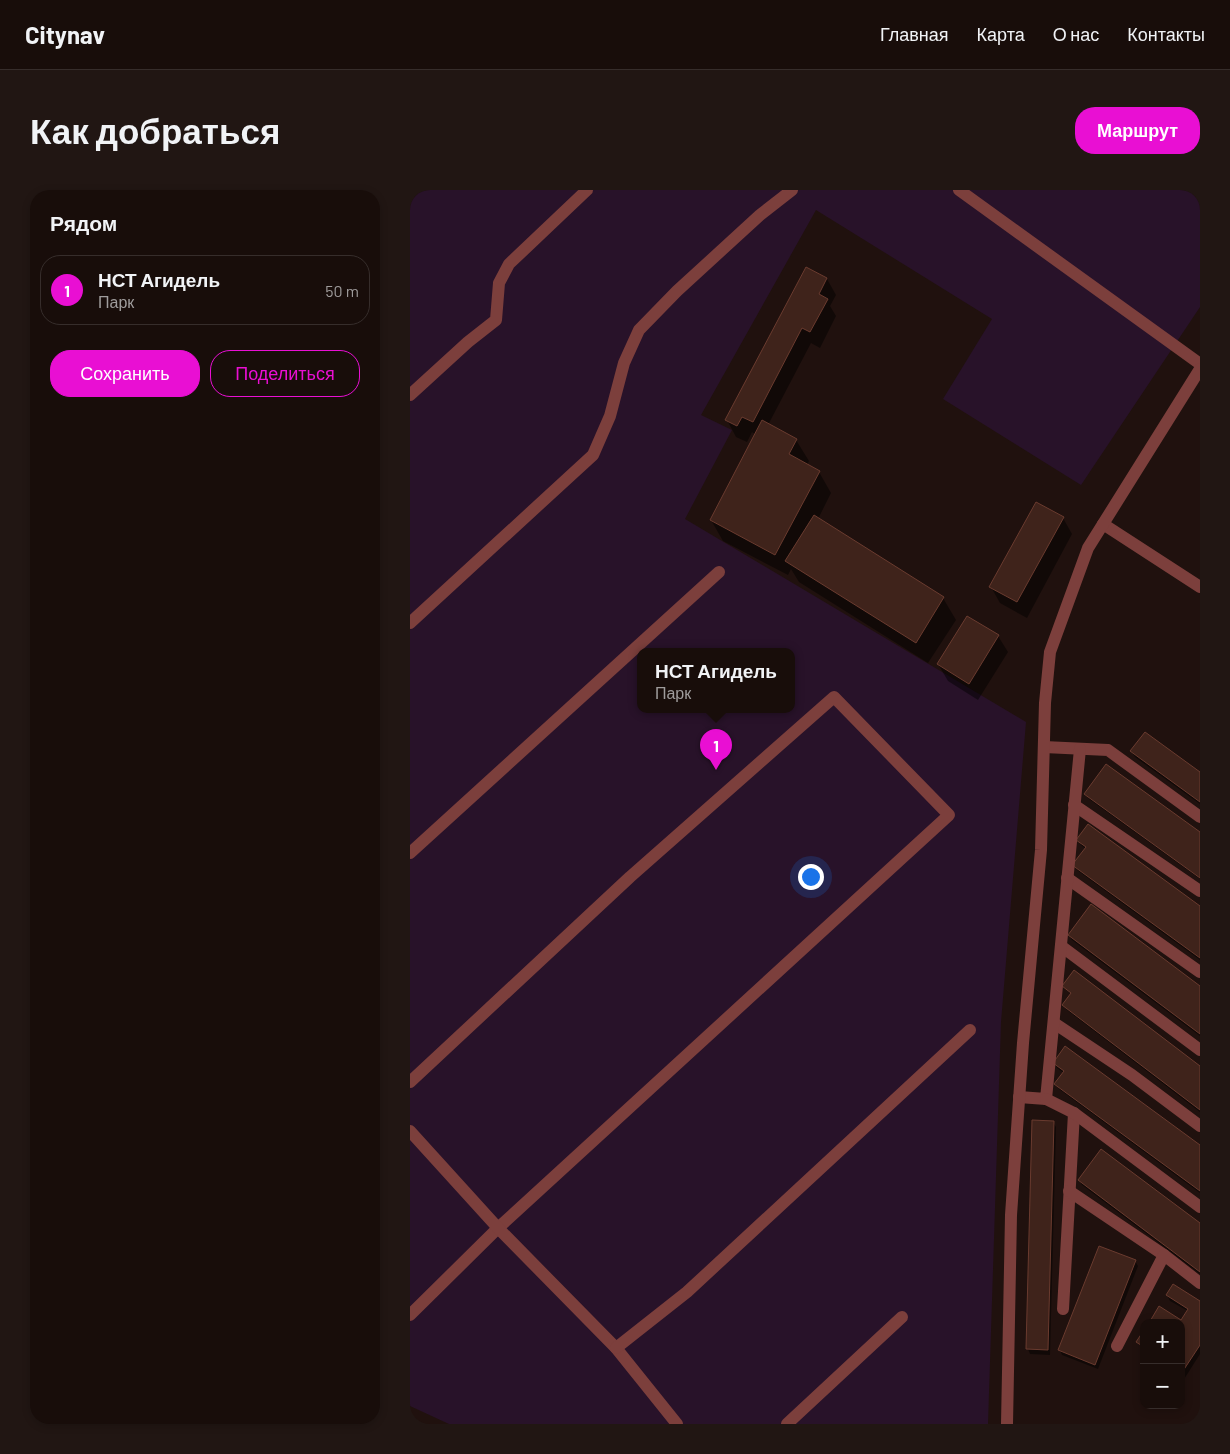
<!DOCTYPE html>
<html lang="ru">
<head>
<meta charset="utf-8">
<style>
  :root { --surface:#180d0a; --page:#211613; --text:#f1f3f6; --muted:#9f9c9c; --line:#362d2b; --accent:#e90fd3 }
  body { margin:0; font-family:Barlow,sans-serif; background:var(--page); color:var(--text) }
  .controls { position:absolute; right:15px; bottom:15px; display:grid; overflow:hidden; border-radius:10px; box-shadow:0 2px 8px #0003 }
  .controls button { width:45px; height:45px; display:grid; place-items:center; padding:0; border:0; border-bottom:1px solid var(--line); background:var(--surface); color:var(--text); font:25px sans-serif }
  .you { position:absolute; left:400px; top:686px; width:18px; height:18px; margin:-12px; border:4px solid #fff; border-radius:50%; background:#1a73e8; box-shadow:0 0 0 8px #1a73e833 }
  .badge { display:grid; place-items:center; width:32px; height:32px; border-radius:50%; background:var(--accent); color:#fff; font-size:16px; font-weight:700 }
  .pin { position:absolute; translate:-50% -41px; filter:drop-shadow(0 1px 2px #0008) }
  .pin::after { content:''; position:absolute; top:26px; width:18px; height:15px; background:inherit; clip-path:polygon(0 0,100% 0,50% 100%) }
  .popup { position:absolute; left:227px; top:458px; width:158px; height:65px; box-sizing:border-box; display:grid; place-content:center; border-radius:10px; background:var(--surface); filter:drop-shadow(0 1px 4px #0005); font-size:16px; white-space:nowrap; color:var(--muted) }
  .popup b { font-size:19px; color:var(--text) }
  .popup::after { content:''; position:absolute; left:50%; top:100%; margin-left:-10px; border:10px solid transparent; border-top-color:var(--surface) }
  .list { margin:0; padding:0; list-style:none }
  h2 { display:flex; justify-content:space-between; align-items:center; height:65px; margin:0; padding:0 20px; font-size:21px }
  h2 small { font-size:16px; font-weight:400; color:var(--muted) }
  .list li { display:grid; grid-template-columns:32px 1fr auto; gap:15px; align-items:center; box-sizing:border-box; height:70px; margin:0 10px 10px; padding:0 10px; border:1px solid var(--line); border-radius:20px }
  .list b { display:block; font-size:19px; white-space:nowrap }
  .list p { margin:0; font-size:16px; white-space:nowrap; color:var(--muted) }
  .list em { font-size:16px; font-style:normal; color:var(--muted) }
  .actions { display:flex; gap:10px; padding:15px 20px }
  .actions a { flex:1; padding:11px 0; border:1px solid var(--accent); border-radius:20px; text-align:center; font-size:18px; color:var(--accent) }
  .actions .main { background:var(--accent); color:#fff }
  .map { position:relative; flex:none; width:790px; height:1234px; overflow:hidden; border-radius:20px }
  header { display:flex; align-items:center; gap:30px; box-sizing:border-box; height:70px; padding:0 25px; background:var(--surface); border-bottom:1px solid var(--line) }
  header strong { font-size:24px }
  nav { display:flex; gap:28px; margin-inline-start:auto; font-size:18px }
  .intro { display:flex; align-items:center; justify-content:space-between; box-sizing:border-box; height:120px; padding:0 30px }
  h1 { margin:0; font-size:35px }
  .button { padding:12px 22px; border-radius:20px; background:var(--accent); color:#fff; font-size:18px; font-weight:700 }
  main { display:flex; gap:30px; padding:0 30px }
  aside { flex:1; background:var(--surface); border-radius:20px; box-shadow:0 2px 8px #0003 }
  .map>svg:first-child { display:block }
  .green { fill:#281229; fill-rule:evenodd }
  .shadow { fill:#0007 }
  .building { fill:#3f231b; stroke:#6a3b2f }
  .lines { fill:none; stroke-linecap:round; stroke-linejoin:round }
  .minor { stroke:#7c3f3c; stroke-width:12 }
</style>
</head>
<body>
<header>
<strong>Citynav</strong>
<nav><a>Главная</a><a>Карта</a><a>О нас</a><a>Контакты</a></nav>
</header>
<div class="intro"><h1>Как добраться</h1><a class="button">Маршрут</a></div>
<main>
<aside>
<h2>Рядом<small></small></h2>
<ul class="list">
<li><span class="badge">1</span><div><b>НСТ Агидель</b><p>Парк</p></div><em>50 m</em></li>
</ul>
<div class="actions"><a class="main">Сохранить</a><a>Поделиться</a></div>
</aside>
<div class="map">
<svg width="790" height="1234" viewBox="0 0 790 1234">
  <rect width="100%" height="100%" fill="#20110e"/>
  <path class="green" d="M0 0H790V117L671 295 533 209 582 129 406 20 291 225 322 240 275 329 616 532 591 832 578 1234H39L0 1216ZM231 461H381V519H231Z"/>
  <g class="shadow">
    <polygon points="396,78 417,89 426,105 420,116 426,126 410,158 401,153 358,235 386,250 399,271 397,275 409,282 421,303 408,329 533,408 546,430 518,473 389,392 381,379 378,385 313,351 301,330 346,245 342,242 337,252 326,247 317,230"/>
    <polygon points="653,328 662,344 617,428 590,413 581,397"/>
    <polygon points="588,446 598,462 568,510 538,491 528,474"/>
    <polygon points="722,562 790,584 790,614 725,567"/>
    <polygon points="676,604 790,643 790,689 679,609"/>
    <polygon points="668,650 790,717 790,770 667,680 664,675 676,659 671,655"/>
    <polygon points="659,745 790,797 790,846 662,750"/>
    <polygon points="653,796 790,877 790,922 657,820 654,815 662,805"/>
    <polygon points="644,873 790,957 790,1003 649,899 646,894 654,883 647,878"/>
    <polygon points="643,932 646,937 640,1165 620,1164 618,1159"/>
    <polygon points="669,990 790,1035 790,1084 672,995"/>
    <polygon points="725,1071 728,1076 688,1179 652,1165 650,1160"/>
    <polygon points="757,1105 790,1113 790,1164 771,1194 771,1131 778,1121 760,1111"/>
  </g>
  <g class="building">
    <polygon points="396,77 417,88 409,104 418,109 400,142 392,138 343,232 332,227 327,236 315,230"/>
    <polygon points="352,230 387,249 379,264 410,281 365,365 300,330"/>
    <polygon points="626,312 654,327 607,412 579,397"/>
    <polygon points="404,325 534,407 506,453 375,371"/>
    <polygon points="557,426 589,445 559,494 527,474"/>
    <polygon points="735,542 790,582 790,612 720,561"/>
    <polygon points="696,574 790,642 790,688 674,604"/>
    <polygon points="678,634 790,716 790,768 662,675 676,657 666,650"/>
    <polygon points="681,714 790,796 790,844 658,745"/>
    <polygon points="664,780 790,876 790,920 652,815 661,803 652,796"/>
    <polygon points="655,856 790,955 790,1001 644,894 654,881 643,873"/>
    <polygon points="622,930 644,931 638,1160 616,1159"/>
    <polygon points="691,959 790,1033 790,1082 668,990"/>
    <polygon points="689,1056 726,1070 685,1175 648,1160"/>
    <polygon points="763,1094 790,1111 790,1155 771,1184 771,1133 739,1133 749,1116 771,1130 778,1119 756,1105"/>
    <polygon points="734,1140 734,1157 726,1152"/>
  </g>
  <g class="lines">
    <g class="minor">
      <polyline points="549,0 790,174"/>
      <polyline points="0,205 58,152 86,130 89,93 99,74 177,0"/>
      <polyline points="693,334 790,397"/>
      <polyline points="0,433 183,265 200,226 214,173 229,140 267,101 350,25 382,0"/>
      <polyline points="634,557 698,560 790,627"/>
      <polyline points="664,615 790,701"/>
      <polyline points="0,663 309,382"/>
      <polyline points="657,688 790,782"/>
      <polyline points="651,756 790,860"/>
      <polyline points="644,833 722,885 790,936"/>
      <polyline points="0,892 220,687 424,507 539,625 88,1038 0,1125"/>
      <polyline points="609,907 636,909 670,559"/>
      <polyline points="636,909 664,923 653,1119"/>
      <polyline points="664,923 790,1017"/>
      <polyline points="0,941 88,1038 206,1158 267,1234"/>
      <polyline points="659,1001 754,1065"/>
      <polyline points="707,1156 754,1065 790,1093"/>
      <polyline points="206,1158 277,1102 560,840"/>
      <polyline points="377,1234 492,1127"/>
      <polyline points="597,1234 601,1025 613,853 631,660 635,513 640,462 678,358 790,179"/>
    </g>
  </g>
</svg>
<div class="controls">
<button>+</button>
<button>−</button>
</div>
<div class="you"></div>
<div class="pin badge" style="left:306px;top:580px">1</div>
<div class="popup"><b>НСТ Агидель</b>Парк</div>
</div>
</main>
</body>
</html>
